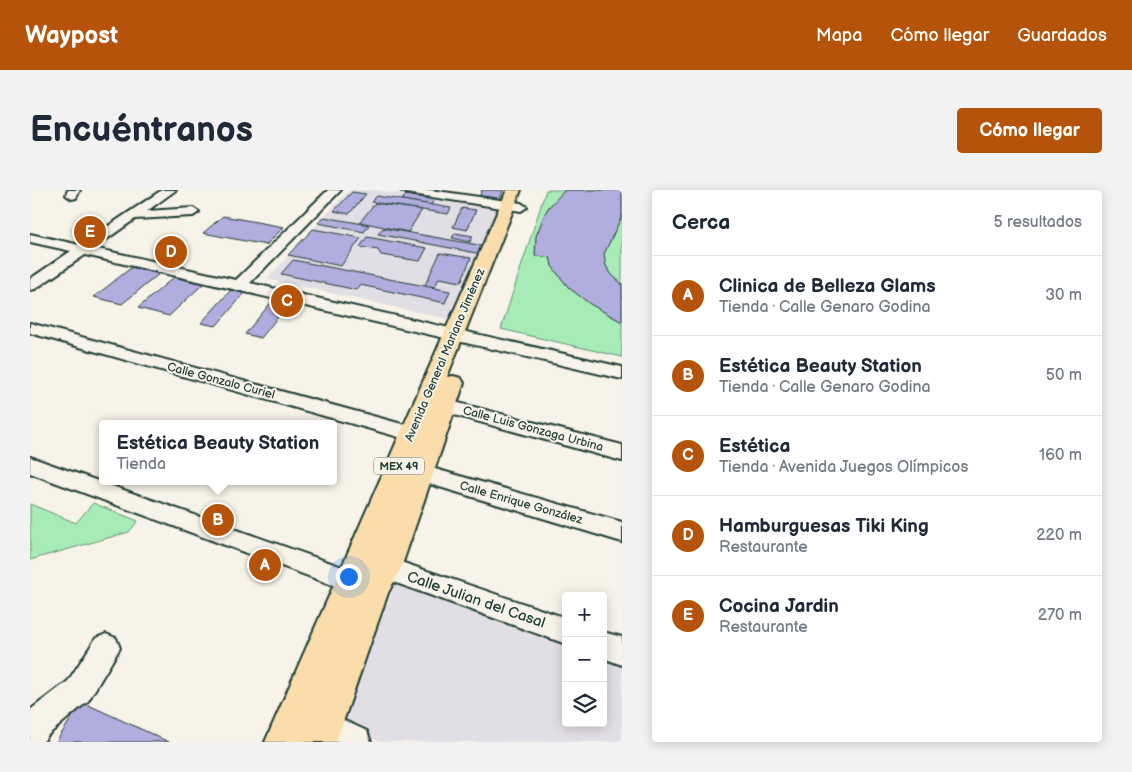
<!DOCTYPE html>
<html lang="es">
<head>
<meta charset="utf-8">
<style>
  :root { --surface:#fff; --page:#f2f2f3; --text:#1f2937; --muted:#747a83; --line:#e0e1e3; --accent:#b45309 }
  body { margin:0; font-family:"Balsamiq Sans",sans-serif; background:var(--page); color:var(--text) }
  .controls { position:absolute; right:15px; bottom:15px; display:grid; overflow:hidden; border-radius:5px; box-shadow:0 2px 12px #0003 }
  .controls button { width:45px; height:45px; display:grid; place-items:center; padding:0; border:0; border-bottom:1px solid var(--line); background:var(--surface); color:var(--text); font:25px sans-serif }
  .you { position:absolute; left:318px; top:386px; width:18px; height:18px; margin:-12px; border:4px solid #fff; border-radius:50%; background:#1a73e8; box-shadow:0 0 0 8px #1a73e833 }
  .badge { display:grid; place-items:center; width:32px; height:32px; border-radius:50%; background:var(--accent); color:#fff; font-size:16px; font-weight:700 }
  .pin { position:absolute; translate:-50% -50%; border:2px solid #fff; box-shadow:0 1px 5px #0006 }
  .popup { position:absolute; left:69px; top:230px; width:238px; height:65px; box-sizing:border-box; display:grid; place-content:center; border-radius:5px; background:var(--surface); filter:drop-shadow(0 1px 4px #0005); font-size:16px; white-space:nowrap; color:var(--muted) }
  .popup b { font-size:19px; color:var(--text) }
  .popup::after { content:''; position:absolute; left:50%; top:100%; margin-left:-10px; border:10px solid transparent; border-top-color:var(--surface) }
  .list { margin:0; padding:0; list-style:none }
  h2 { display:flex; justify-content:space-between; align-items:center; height:65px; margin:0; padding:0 20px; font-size:21px }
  h2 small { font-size:16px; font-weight:400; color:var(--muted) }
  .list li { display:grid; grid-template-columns:32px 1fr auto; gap:15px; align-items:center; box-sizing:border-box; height:80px; padding:0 20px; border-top:1px solid var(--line) }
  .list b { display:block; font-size:19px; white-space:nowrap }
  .list p { margin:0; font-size:16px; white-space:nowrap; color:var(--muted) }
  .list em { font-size:16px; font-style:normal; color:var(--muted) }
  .icon { flex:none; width:28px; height:28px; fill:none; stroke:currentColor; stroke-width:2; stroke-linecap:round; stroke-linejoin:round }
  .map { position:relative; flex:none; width:592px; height:552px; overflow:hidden; border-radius:5px }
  header { display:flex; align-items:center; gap:30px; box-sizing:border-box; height:70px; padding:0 25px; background:var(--accent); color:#fff }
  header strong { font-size:24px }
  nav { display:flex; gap:28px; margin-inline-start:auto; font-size:18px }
  .intro { display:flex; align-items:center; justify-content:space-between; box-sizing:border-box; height:120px; padding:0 30px }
  h1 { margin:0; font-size:35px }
  .button { padding:12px 22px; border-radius:5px; background:var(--accent); color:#fff; font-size:18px; font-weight:700 }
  main { display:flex; gap:30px; padding:0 30px }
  aside { flex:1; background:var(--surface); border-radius:5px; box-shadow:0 2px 12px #0003 }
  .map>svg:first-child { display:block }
  .built { fill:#e2dee5 }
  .green { fill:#a7ecb7; stroke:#639476 }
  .building { fill:#b1adde; stroke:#1f3d34 }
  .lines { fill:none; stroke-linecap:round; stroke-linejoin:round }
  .minor-casing { stroke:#1f3d34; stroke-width:4 }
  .major-casing { stroke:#1f3d34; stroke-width:4 }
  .minor { fill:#f7f3e8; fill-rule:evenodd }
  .major { fill:#faddab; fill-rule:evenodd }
  .labels { text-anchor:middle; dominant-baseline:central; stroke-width:4; stroke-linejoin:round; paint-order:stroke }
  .shield { fill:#f7f3e8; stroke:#60746a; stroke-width:1 }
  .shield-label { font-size:11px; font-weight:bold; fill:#1f3d34 }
  .street-label { font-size:12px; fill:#1f3d34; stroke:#f7f3e8 }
  .near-street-label { font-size:15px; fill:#1f3d34; stroke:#f7f3e8 }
</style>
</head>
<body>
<header>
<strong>Waypost</strong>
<nav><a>Mapa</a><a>Cómo llegar</a><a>Guardados</a></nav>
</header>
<div class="intro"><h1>Encuéntranos</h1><a class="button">Cómo llegar</a></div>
<main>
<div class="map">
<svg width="592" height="552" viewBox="0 0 592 552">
  <rect width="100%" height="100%" fill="#f7f3e8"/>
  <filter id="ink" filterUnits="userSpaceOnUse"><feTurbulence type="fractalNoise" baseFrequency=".02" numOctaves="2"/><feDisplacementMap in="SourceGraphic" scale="10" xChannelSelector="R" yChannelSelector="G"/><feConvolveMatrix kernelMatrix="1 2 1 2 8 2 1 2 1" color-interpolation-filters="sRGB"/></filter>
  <g filter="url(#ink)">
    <g class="built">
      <polygon points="319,0 346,0 470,20 422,130 237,89"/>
      <polygon points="366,392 536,449 536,533 573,533 573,462 592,468 592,552 350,552 311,534"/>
    </g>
    <g class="green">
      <polygon points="516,0 592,0 592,167 471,139"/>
      <polygon points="63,313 108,331 99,342 0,370 0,314 46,333"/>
    </g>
    <g class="building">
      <polygon points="452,0 473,0 470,10 449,7"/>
      <polygon points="535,0 592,0 592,26 574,64 576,76 582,85 592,94 592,132 560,114 539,98 527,83 522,76 520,67 505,66 506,46 514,26 518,18"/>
      <polygon points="322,2 336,4 319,24 304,21"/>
      <polygon points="376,5 404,10 401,15 372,10"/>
      <polygon points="347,6 372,10 421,18 418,24 341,12"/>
      <polygon points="345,13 392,20 378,42 330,32"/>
      <polygon points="432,18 446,20 437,40 423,37"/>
      <polygon points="193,26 254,37 236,55 173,43"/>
      <polygon points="294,27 339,35 334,42 288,33"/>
      <polygon points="353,38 454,56 451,64 348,44"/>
      <polygon points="283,39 331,48 311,76 258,65"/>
      <polygon points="425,43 443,46 440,52 422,48"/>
      <polygon points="337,47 397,58 390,71 351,65 348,60 330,57"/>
      <polygon points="410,63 441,68 431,92 409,88 405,97 395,95"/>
      <polygon points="263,70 420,101 415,113 330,95 327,100 251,84"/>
      <polygon points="102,77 129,84 92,114 64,107"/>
      <polygon points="144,87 173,94 139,126 108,118"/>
      <polygon points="201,100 215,103 186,136 171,133"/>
      <polygon points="244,109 259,113 231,148 215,144"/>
      <polygon points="52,512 139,552 26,552"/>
    </g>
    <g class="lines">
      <defs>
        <g id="minor">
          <polygon points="38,0 50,0 46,8 42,9 36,5"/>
          <polygon points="132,0 146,0 117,21 163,18 169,22 163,26 105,29 64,58 206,90 298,0 311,0 220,93 592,177 592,189 55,65 5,99 0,100 0,89 41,61 0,52 0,44 50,55"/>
          <polygon points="370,0 400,0 491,13 497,17 491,21 376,3"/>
          <polygon points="0,133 383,237 390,239 393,244 390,249 383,251 0,143"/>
          <polygon points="413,209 592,255 592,271 406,220 403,215 406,210"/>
          <polygon points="0,267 335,385 344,388 348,396 344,404 335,407 0,283"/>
          <polygon points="391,275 592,332 592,352 383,289 380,283 383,277"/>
          <polygon points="356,367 536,428 536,454 347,386 344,378 347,370"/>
          <polygon points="573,442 592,447 592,475 573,468"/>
          <polygon points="76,444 86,448 90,458 58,511 18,545 13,552 0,552 0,520 38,491 66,448"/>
          <polygon points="293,521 337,541 341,552 293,552 282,547 278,536 282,525"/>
        </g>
        <polygon id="major" points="477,0 491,0 417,187 423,186 431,188 434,193 371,378 358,403 306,552 235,552"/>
      </defs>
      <use href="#minor" class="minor-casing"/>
      <use href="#major" class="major-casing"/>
      <use href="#minor" class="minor"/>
      <use href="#major" class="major"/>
    </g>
  </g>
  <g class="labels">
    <rect class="shield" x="344" y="267.5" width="50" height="17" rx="4"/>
    <g class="shield-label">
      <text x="369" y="276">MEX 49</text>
    </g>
    <g class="street-label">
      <text transform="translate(415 165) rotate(-67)">Avenida General Mariano Jiménez</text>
      <text transform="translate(191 191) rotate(15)">Calle Gonzalo Curiel</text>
      <text transform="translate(503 239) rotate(15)">Calle Luis Gonzaga Urbina</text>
      <text transform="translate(491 313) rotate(16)">Calle Enrique González</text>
    </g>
    <g class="near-street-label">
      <text transform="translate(446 410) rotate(19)">Calle Julian del Casal</text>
    </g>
  </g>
</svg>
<div class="controls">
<button>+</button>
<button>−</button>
<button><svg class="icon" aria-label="layers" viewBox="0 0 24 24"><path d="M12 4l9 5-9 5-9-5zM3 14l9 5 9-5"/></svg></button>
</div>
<div class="you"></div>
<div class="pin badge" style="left:235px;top:375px">A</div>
<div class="pin badge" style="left:188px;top:330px">B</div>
<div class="popup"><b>Estética Beauty Station</b>Tienda</div>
<div class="pin badge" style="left:257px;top:111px">C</div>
<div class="pin badge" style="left:141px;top:62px">D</div>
<div class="pin badge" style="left:60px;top:42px">E</div>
</div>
<aside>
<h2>Cerca<small>5 resultados</small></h2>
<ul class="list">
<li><span class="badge">A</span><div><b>Clinica de Belleza Glams</b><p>Tienda · Calle Genaro Godina</p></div><em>30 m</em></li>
<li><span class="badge">B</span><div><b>Estética Beauty Station</b><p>Tienda · Calle Genaro Godina</p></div><em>50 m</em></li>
<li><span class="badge">C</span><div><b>Estética</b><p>Tienda · Avenida Juegos Olímpicos</p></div><em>160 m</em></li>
<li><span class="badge">D</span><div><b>Hamburguesas Tiki King</b><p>Restaurante</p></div><em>220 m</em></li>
<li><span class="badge">E</span><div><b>Cocina Jardin</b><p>Restaurante</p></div><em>270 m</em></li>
</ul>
</aside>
</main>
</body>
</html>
